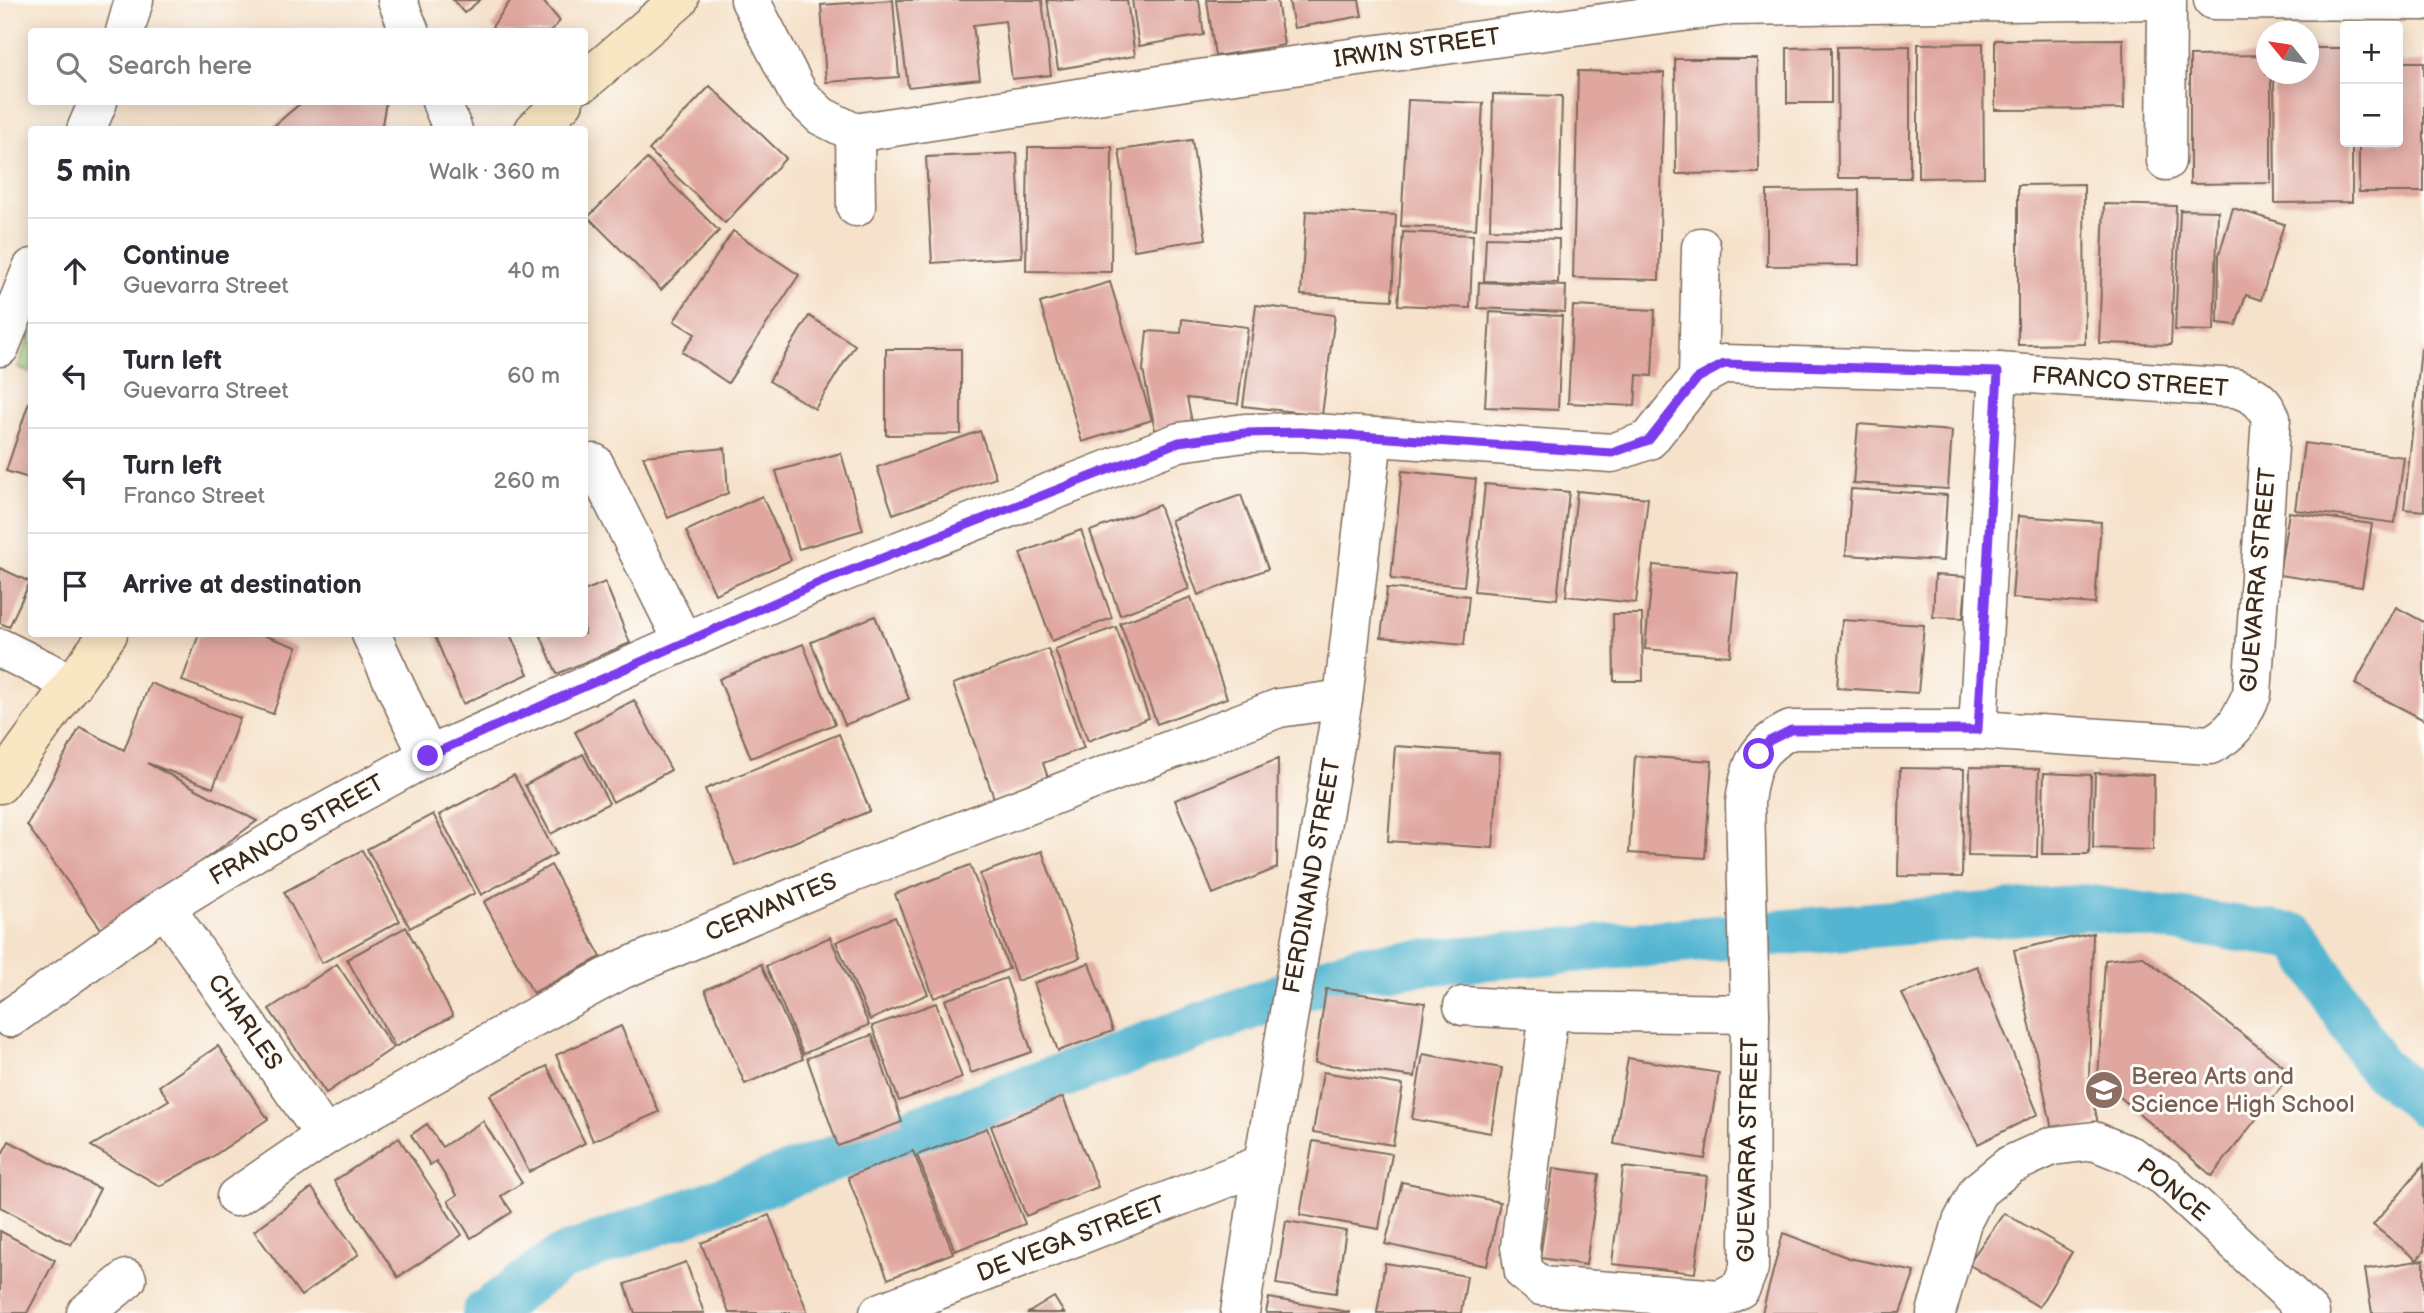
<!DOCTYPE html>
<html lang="en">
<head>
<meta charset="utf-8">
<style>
  :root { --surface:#fff; --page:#f2f2f3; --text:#2b2b33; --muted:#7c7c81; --line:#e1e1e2 }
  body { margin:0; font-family:"Balsamiq Sans",sans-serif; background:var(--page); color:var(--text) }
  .controls { position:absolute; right:21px; top:21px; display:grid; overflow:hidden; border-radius:7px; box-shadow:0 4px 18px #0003 }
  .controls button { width:63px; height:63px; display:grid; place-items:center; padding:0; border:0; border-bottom:2px solid var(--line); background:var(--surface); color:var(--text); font:35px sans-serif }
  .compass { position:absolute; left:2256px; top:21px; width:63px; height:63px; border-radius:50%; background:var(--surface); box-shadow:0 4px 18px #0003; rotate:300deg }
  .stop { position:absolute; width:21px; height:21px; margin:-16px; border:5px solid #7c3aed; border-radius:50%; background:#fff }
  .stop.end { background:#7c3aed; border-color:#fff; box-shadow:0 2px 7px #0008 }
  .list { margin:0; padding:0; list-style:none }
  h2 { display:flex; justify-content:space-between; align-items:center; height:91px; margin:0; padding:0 28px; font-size:30px }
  h2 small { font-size:23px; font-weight:400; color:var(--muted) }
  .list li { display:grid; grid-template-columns:46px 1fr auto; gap:21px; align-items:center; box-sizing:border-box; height:105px; padding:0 28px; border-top:2px solid var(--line) }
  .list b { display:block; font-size:26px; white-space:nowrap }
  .list p { margin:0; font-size:23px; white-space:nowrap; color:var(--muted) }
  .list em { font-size:23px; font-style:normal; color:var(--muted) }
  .icon { flex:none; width:38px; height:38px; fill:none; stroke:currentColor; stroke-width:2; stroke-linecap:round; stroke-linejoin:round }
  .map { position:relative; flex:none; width:2424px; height:1313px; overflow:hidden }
  .search { position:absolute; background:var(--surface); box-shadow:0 4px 18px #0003; left:28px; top:28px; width:560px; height:77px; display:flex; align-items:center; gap:18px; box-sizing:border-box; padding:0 24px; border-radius:7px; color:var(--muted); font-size:26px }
  .panel { position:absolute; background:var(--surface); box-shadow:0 4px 18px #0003; left:28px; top:126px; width:560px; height:511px; border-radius:7px }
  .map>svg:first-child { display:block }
  .green { fill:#a1d17f; stroke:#6e7e4e; stroke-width:2 }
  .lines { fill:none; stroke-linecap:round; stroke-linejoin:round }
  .canal { stroke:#53b5d1; stroke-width:46 }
  .building { fill:#e0a7a0 }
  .street-casing { stroke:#7c6a5b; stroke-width:41 }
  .secondary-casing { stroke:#7c6a5b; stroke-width:41 }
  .street { stroke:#fff; stroke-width:38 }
  .secondary { stroke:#f9e7c3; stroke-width:38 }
  .route { stroke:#7c3aed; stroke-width:9 }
  .labels { text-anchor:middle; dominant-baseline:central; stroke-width:6; stroke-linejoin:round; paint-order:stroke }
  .street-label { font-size:24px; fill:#3b2a1e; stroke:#fdfcf7 }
  .education-label { font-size:24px; fill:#785e54; stroke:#fdfcf7; text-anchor:start }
</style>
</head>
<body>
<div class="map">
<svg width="2424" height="1313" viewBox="0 0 2424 1313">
  <rect width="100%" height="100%" fill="#fdfcf7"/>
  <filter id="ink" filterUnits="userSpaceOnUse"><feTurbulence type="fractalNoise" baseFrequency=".0143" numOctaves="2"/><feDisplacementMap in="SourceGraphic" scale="14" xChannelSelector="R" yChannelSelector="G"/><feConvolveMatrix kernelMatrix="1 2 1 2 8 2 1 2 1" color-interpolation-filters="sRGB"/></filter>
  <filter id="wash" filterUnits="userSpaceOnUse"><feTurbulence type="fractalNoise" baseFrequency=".00686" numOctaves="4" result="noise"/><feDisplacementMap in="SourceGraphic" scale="28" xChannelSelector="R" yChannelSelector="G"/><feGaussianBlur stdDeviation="1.57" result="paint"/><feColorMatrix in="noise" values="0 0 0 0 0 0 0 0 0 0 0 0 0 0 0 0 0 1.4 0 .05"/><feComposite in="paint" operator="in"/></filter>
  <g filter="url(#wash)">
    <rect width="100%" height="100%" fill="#f6e2cb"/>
    <polygon class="green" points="31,331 32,373 31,373 18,368"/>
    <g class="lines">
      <polyline class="canal" points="485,1313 561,1258 1358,968 2085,907 2298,937 2377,1065 2424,1104"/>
    </g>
    <g id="blocks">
      <g class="building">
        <polygon points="453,0 480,0 464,13"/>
        <polygon points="511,0 542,0 560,21 550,32 497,32 492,27"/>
        <polygon points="893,0 899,77 826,82 821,5"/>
        <polygon points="897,0 1042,0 1051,75 1012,79 1005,21 973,25 980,79 908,87"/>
        <polygon points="1047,0 1127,0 1135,56 1058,69"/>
        <polygon points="1132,0 1199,0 1204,35 1139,46"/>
        <polygon points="1207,0 1277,0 1284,45 1215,56"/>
        <polygon points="1289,0 1359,0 1362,16 1294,28"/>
        <polygon points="2123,39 2124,109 1995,110 1995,40"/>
        <polygon points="1983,43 1984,177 1918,178 1918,44"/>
        <polygon points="1910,46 1910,178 1838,178 1837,47"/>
        <polygon points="1831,47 1831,103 1787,103 1787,48"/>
        <polygon points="2308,48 2345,48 2345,142 2352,142 2352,202 2275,203 2274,74 2308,74"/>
        <polygon points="2266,55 2266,74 2271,74 2271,183 2190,184 2190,56"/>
        <polygon points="1675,59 1758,59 1759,173 1676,174"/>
        <polygon points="2398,62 2424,62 2424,192 2359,192 2359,142 2398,142"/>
        <polygon points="1578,71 1664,73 1659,280 1573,278"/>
        <polygon points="710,86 786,158 725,223 649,150"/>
        <polygon points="1493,94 1562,96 1559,230 1490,229"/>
        <polygon points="1408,100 1483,103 1476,229 1401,226"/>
        <polygon points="302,102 386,102 381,130 269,130"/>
        <polygon points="1192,140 1206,239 1134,250 1119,150"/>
        <polygon points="1028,147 1112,147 1111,272 1026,271"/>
        <polygon points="1017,153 1022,257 932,263 926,157"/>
        <polygon points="647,159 719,231 661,290 588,217"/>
        <polygon points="2084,184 2085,344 2018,345 2018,185"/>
        <polygon points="1859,190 1859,265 1767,266 1767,191"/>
        <polygon points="2104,204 2176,206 2171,345 2099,343"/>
        <polygon points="2233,208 2284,224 2261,300 2246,295 2236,325 2218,323 2219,255"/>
        <polygon points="2180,210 2218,211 2214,331 2175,330"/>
        <polygon points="1306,211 1396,215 1392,300 1301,295"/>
        <polygon points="733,231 799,275 728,383 682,352 695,334 674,321"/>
        <polygon points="1403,232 1473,235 1470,308 1398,305"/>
        <polygon points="1486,237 1559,239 1558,283 1484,281"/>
        <polygon points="1110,282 1152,420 1082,442 1040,303"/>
        <polygon points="1479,282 1566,286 1565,312 1478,308"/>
        <polygon points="1256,305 1335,315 1322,415 1243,406"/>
        <polygon points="1573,306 1655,310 1652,376 1637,375 1635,406 1568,403"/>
        <polygon points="1490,312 1562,316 1558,410 1485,407"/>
        <polygon points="809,316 855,345 815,409 769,381"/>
        <polygon points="1182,319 1248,327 1238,404 1187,398 1192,422 1155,430 1143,370 1147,331 1181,333"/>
        <polygon points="886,349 961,349 961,434 886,435"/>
        <polygon points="2421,349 2424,350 2424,511 2404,509"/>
        <polygon points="32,393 32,479 6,471"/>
        <polygon points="1858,424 1952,431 1948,489 1853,483"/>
        <polygon points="980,431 996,478 893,514 877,467"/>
        <polygon points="2304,443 2404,457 2395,523 2295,510"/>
        <polygon points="725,448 728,493 668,518 643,456"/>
        <polygon points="841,453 863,530 799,549 776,471"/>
        <polygon points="1402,471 1476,479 1464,586 1391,579"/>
        <polygon points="1485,484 1569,492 1557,599 1474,591"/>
        <polygon points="1851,489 1947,495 1943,561 1846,555"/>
        <polygon points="1577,491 1648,498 1636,603 1566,596"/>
        <polygon points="1241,495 1268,569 1198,595 1171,520"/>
        <polygon points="762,496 791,560 715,594 686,531"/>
        <polygon points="1159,505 1189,589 1120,615 1090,531"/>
        <polygon points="2289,512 2372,524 2362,587 2279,575"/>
        <polygon points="2018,516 2101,522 2095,604 2012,598"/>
        <polygon points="1081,530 1112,618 1052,641 1020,553"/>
        <polygon points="1653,565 1738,573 1730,656 1645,649"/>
        <polygon points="0,568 30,582 9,627 0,623"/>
        <polygon points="1935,575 1967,577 1963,618 1933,617"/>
        <polygon points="605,582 630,643 557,674 540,634 584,634 584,591"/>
        <polygon points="1387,588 1469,596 1464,645 1381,637"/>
        <polygon points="1191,597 1227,698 1157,724 1120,623"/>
        <polygon points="2396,607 2424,622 2424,720 2355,684"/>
        <polygon points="1613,614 1642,614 1643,681 1614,681"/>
        <polygon points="875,616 909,699 845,725 811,642"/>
        <polygon points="1842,620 1924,625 1918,693 1837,688"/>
        <polygon points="1116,627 1149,718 1088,741 1055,649"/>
        <polygon points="199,634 260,634 297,647 273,714 182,681"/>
        <polygon points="434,634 454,634 449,637 457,634 510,634 528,674 463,704"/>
        <polygon points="803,644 835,724 751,758 719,679"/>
        <polygon points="1048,649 1084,748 1043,763 1048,778 994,798 953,684"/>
        <polygon points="150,683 240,718 213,788 147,763 257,821 104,933 27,825 80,727 124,750"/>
        <polygon points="634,700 671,770 613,802 575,732"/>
        <polygon points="839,734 870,811 736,866 705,789"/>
        <polygon points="1395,746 1500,753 1493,848 1388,841"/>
        <polygon points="583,754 609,803 551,834 525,785"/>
        <polygon points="1635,756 1712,761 1705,858 1629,853"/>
        <polygon points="1278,759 1277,868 1213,894 1175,800"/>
        <polygon points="1970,767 2039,769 2037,857 1968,856"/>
        <polygon points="1900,768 1964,769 1962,877 1898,876"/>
        <polygon points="2044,773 2091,775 2089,854 2042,854"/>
        <polygon points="2095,773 2154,775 2153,850 2093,848"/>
        <polygon points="514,775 556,854 481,895 439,815"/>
        <polygon points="433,814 475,893 410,928 367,849"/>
        <polygon points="362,850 400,921 322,963 284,892"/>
        <polygon points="1042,851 1080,958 1017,981 980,874"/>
        <polygon points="551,865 601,957 533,993 484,902"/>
        <polygon points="970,865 1009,969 934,998 895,894"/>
        <polygon points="895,917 928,994 870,1020 836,942"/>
        <polygon points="406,927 453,1016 395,1047 347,959"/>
        <polygon points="2093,933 2089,1078 2098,1124 2053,1134 2014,950"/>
        <polygon points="830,937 869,1025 803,1054 766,966"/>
        <polygon points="2142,956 2292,1073 2212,1176 2098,1078 2105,960"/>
        <polygon points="1089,963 1113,1031 1058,1051 1034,983"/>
        <polygon points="337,964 393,1048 326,1093 269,1009"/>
        <polygon points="761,964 803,1059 745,1084 705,990"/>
        <polygon points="1977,966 2038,1114 1978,1144 1902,994"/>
        <polygon points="1006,978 1032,1052 971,1073 945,1000"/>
        <polygon points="1326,989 1425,1003 1415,1077 1315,1063"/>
        <polygon points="936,1003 962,1078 899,1101 872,1026"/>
        <polygon points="621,1026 659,1112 593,1141 556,1055"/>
        <polygon points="872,1035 902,1122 838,1146 807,1058"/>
        <polygon points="218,1046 268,1119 209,1159 160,1186 91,1146 169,1100 159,1086"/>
        <polygon points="1423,1054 1502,1068 1491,1133 1412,1119"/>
        <polygon points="1628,1058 1719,1073 1705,1159 1614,1144"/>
        <polygon points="547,1066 585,1143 529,1172 490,1095"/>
        <polygon points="1323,1072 1403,1085 1393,1145 1313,1132"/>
        <polygon points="1063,1097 1098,1187 1026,1216 991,1126"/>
        <polygon points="483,1121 522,1183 501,1196 512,1212 471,1238 448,1201 457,1195 436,1161 430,1165 411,1135 427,1124 442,1147"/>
        <polygon points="987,1128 1025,1224 955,1251 917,1155"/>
        <polygon points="399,1138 462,1235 398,1277 334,1181"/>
        <polygon points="9,1141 100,1189 71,1245 0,1207 0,1158"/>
        <polygon points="1313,1141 1392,1154 1379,1229 1300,1215"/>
        <polygon points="913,1151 953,1253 888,1279 848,1177"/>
        <polygon points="2424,1164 2424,1251 2417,1260 2373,1225"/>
        <polygon points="1623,1167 1707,1176 1695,1273 1612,1264"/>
        <polygon points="1553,1168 1599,1174 1586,1265 1540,1258"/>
        <polygon points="1402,1182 1500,1202 1487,1266 1385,1244"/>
        <polygon points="312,1188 359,1254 301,1296 254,1231"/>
        <polygon points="2004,1213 2072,1252 2039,1307 1968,1264"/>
        <polygon points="769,1215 808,1313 729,1313 701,1243"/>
        <polygon points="1286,1221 1346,1231 1336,1293 1276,1284"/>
        <polygon points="0,1231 55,1260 27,1313 0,1313"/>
        <polygon points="1783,1233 1849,1258 1915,1272 1900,1313 1762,1313"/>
        <polygon points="2424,1260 2424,1313 2372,1313 2365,1269"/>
        <polygon points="686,1262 704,1313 635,1313 625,1284"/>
        <polygon points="1385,1263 1467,1276 1461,1313 1377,1313"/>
        <polygon points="1054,1297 1064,1313 1028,1313"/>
        <polygon points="1269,1298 1349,1312 1349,1313 1266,1313"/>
      </g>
    </g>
  </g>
  <g filter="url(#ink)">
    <use href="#blocks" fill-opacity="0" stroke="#7c6a5b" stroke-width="2"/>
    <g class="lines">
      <defs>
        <g id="street">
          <polyline points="397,0 410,32"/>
          <polyline points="750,0 799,95 821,116 855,133 1192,80 1726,6 2158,0"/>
          <polyline points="2213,0 2424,1"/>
          <polyline points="125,32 134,0"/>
          <polyline points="441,102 453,130"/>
          <polyline points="86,130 98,102"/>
          <polyline points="855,133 856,207"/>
          <polyline points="2166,161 2167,0"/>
          <polyline points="0,347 32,268"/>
          <polyline points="1698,378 1701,247"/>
          <polyline points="594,463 683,641"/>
          <polyline points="371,634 428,756"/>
          <polyline points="0,648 73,684"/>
          <polyline points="1978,730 1998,372"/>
          <polyline points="165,907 325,1136"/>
          <polyline points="1463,1006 1549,1011 1750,1014"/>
          <path d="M10 1018 165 907 276 839 428 756 821 581 1179 442 1245 433 1300 432 1612 453 1649 440 1698 378 1724 364 1998 372 2235 388C2254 394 2263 400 2271 418L2252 694C2240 719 2236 732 2210 745L1978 730H1791C1756 746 1749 767 1745 803L1750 1014 1749 1268 1741 1288 1721 1299 1541 1286 1524 1272 1520 1247 1549 1011"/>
          <polyline points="236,1197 325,1136 529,1020 621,970 842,877 1279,708 1343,699"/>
          <polyline points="86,1313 127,1279"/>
          <polyline points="879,1313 1263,1164"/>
          <polyline points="1240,1313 1263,1164 1343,699 1373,437"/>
          <polyline points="1936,1313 1962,1222 1978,1191 2010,1165 2052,1146 2094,1141 2131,1156 2165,1177 2310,1313"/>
        </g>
        <g id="secondary">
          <polyline points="584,82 679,0"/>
          <polyline points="534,130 564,102"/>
          <polyline points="0,784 108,634"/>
        </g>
      </defs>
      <use href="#street" class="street-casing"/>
      <use href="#secondary" class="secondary-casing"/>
      <use href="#street" class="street"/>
      <use href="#secondary" class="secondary"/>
    </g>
  </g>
  <g class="lines" filter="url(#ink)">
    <polyline class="route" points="428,756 821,582 1179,442 1245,433 1300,432 1612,453 1649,440 1698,378 1724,364 1998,372 1978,730 1791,730 1769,741 1759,754"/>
  </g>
  <defs>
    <symbol id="school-disc" viewBox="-11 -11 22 22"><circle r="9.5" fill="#8d6e63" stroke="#fdfcf7"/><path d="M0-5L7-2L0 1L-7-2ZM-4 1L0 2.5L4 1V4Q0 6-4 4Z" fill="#fff"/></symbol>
  </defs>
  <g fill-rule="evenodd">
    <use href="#school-disc" x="2082" y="1068" width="44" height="44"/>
  </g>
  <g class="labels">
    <g class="street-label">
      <text transform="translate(1417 48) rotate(-8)">IRWIN STREET</text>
      <text transform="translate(2130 382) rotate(4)">FRANCO STREET</text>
      <text transform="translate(2258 580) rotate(-85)">GUEVARRA STREET</text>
      <text transform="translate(297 830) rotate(-30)">FRANCO STREET</text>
      <text transform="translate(1312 876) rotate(-80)">FERDINAND STREET</text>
      <text transform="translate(771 907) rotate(-23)">CERVANTES</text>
      <text transform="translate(245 1022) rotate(55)">CHARLES</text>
      <text transform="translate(1748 1150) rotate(-89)">GUEVARRA STREET</text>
      <text transform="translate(2173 1190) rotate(39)">PONCE</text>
      <text transform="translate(1071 1239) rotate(-21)">DE VEGA STREET</text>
    </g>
    <g class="education-label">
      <text x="2131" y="1076">Berea Arts and<tspan x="2131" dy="28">Science High School</tspan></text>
    </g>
  </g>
</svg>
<div class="controls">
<button>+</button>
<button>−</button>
</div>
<svg class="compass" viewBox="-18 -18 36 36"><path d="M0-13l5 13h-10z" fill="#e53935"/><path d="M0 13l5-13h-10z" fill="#7c7c81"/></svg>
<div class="stop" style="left:1759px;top:754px"></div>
<div class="stop end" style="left:428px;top:756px"></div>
<div class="search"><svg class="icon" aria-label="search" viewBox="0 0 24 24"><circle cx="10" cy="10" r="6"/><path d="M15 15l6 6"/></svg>Search here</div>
<section class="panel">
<h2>5 min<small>Walk · 360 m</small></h2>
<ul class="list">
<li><svg class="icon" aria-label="ahead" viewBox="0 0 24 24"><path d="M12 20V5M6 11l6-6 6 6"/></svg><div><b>Continue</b><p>Guevarra Street</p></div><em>40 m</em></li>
<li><svg class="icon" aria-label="left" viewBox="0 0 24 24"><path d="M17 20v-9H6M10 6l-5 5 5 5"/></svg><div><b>Turn left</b><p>Guevarra Street</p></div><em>60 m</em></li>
<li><svg class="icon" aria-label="left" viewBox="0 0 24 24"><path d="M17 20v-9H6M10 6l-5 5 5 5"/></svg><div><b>Turn left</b><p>Franco Street</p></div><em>260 m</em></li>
<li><svg class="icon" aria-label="arrive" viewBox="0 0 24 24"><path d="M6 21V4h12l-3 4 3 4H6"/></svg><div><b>Arrive at destination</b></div></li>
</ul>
</section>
</div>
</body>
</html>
